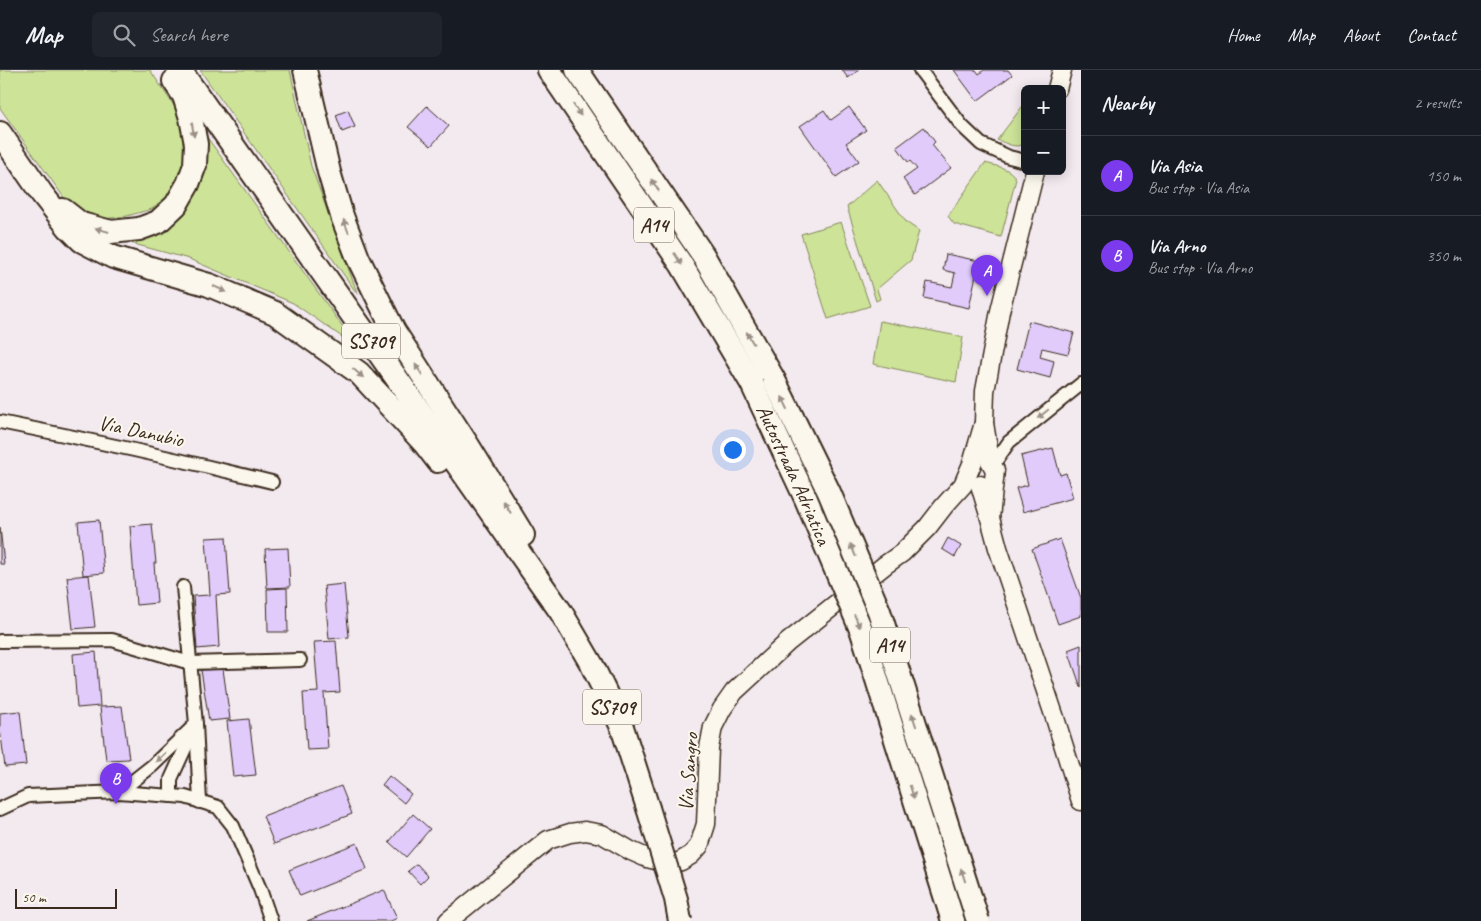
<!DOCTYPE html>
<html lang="en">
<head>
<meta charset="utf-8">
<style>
  :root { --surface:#171b24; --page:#20242c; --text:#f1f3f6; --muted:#9ea1a6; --line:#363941; --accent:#7c3aed }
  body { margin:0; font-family:Caveat,sans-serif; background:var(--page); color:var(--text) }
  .controls { position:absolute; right:15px; top:15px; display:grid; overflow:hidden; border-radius:8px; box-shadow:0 2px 12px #0003 }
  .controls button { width:45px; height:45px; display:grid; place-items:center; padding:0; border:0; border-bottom:1px solid var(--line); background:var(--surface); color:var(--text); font:25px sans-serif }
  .scale { position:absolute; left:15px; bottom:12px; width:102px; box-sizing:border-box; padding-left:5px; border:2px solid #3b2a1e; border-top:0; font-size:14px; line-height:18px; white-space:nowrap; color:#3b2a1e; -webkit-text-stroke:4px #fbf7ec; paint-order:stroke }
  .you { position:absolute; left:732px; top:379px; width:18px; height:18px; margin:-12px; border:4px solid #fff; border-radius:50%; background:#1a73e8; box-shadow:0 0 0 8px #1a73e833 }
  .badge { display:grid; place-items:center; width:32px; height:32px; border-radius:50%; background:var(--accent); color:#fff; font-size:16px; font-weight:700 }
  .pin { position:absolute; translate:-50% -41px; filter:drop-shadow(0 1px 2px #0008) }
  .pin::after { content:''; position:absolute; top:26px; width:18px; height:15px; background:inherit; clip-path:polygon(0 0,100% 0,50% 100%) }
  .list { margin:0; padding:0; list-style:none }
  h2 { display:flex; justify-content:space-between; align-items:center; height:65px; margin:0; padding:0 20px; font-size:21px }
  h2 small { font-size:16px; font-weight:400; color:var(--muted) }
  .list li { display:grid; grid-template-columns:32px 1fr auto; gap:15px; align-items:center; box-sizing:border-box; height:80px; padding:0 20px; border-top:1px solid var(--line) }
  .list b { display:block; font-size:19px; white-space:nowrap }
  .list p { margin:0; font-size:16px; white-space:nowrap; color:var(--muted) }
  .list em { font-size:16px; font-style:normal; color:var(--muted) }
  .icon { flex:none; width:28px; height:28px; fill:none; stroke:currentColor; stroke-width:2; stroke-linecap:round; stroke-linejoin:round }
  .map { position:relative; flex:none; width:1081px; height:851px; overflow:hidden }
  header { display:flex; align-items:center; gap:30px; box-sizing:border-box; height:70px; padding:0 25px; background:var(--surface); border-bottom:1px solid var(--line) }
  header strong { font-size:24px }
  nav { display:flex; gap:28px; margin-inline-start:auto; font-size:18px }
  .search { width:350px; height:45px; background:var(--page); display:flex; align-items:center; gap:12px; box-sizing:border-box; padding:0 18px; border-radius:8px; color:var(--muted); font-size:19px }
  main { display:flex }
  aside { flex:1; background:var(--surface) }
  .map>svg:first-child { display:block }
  .green { fill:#cce398; stroke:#84865b }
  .building { fill:#e0cbfb; stroke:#3b2a1e }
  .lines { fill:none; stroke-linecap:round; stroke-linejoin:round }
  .street-casing { stroke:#3b2a1e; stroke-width:16 }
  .secondary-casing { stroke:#3b2a1e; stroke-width:21 }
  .highway-casing { stroke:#3b2a1e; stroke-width:26 }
  .street { stroke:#fbf7ec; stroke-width:12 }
  .secondary { stroke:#fbf7ec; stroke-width:18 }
  .highway { stroke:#fbf7ec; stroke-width:22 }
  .highway-bridge-casing { stroke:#3b2a1e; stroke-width:26; stroke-linecap:butt }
  .highway-bridge { stroke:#fbf7ec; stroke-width:22 }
  .oneway { fill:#9b9085 }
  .labels { text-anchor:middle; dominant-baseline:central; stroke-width:4; stroke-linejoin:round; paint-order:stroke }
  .shield { fill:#fbf7ec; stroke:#75685c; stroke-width:1 }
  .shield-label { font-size:20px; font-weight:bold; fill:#3b2a1e }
  .street-label { font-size:21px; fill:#3b2a1e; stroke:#fbf7ec }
</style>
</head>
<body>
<header>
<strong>Map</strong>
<div class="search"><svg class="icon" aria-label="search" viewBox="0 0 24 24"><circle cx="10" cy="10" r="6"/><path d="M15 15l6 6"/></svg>Search here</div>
<nav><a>Home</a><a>Map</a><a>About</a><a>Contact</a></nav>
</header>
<main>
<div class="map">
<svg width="1081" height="851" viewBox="0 0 1081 851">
  <rect width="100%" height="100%" fill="#f3eaf0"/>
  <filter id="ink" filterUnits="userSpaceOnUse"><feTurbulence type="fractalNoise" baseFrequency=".02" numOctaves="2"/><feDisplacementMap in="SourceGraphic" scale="10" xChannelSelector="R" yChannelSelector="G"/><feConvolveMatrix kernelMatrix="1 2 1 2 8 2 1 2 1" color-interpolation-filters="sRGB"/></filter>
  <g filter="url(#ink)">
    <g class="green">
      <polygon points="0,0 150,0 179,43 187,78 181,105 170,125 152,139 127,146 104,149 81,140 65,129 0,38"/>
      <polygon points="200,0 290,0 311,96 358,225"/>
      <path d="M1025 33 1024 74C1015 79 1006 73 997 70Z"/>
      <polygon points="204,63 358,278 293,233 189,189 101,165 147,164"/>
      <path d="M985 93C996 96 1011 98 1016 109L1001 167 954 154 948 146Z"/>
      <polygon points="877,110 906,152 919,161 911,190 877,219 880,229 876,231 847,137"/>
      <polygon points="841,152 870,236 828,249 801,164"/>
      <polygon points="880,251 963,267 956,312 873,294"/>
    </g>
    <g class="building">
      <polygon points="842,0 859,0 848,8"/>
      <polygon points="954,0 976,0 979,4 984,0 1008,0 1012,5 977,31"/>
      <polygon points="427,36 449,56 431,76 408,57"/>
      <polygon points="849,37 866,60 846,73 859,91 836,107 800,56 824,40 831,50"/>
      <polygon points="348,40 355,57 342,62 336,45"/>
      <polygon points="924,57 935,72 932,75 951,98 915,125 903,109 917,99 910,91 908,92 897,77"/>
      <polygon points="946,184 979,191 969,238 924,228 927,212 952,217 955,203 943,200"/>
      <polygon points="1029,251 1074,263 1068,284 1042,278 1040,287 1054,291 1050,308 1017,299"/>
      <polygon points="1053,378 1060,405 1066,403 1073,428 1023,442 1016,418 1028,415 1021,386"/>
      <polygon points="99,450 104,503 83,505 78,452"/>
      <polygon points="152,454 156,493 154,493 157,533 136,535 130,456"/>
      <polygon points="0,457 4,494 0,494"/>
      <polygon points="226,467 230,524 216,525 219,577 197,579 193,526 210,525 206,468"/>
      <polygon points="948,468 961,476 955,487 942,479"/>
      <polygon points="1060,469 1081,528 1081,546 1058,554 1032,479"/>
      <polygon points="288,478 290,517 267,518 265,479"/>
      <polygon points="89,505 95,557 73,559 67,507"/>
      <polygon points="344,514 349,567 329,569 324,516"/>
      <polygon points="287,518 288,562 268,562 267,519"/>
      <polygon points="336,571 340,622 324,623 328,679 307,680 303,623 318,622 314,572"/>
      <polygon points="1081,575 1081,618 1068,580"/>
      <polygon points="96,582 100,636 77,638 73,584"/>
      <polygon points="223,599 230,649 209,651 201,600"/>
      <polygon points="122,636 129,689 106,690 100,637"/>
      <polygon points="20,641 26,695 5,697 0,658 0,643"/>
      <polygon points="249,649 256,705 233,707 227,651"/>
      <polygon points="389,706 411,724 404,733 382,715"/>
      <polygon points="341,716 352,744 274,774 263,746"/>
      <polygon points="413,744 430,759 406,787 389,772"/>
      <polygon points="357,773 367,799 300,826 289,800"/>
      <polygon points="417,794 428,806 420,814 408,801"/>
      <polygon points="384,820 397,848 391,851 307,851"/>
    </g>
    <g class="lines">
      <defs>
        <g id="street">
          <polyline points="920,0 962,56 981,74 1009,87 1025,91"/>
          <path d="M0 352C91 370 182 390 272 412"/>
          <polyline points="993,395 1009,372 1081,314"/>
          <polyline points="183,517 196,654 200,732"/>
          <polyline points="0,571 112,570 190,593 300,590"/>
          <polyline points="119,722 152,696 196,654"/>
          <polyline points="171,726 171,709 193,661"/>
          <polyline points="0,739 28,726 119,722 185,727 218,737 233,756 260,819 271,851"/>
        </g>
        <g id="secondary">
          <polyline points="1057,19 1062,0"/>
          <polyline points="980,415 990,448 998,478 1055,648 1081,731"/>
          <polyline points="990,448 995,400 990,391 984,353 985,321 1000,241 1035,101"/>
          <polyline points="448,851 548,770 570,763 585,761 602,764 631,781 647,788 672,794 681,791 691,785 699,776 706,754 709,678 713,657 722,639 734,622 788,572 885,495 902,483 927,458 944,436 963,415 972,394 984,353"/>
        </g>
        <g id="highway">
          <polyline points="180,0 561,542 592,595 622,657 648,738"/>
          <polyline points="305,0 329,102 342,146 358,188 394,261 469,377 523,465"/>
          <polyline points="549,0 681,194 752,314"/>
          <polyline points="577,0 703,185 774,310"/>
          <polyline points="0,63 42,124 68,157 82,171 113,187 209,215 275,243 359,303 425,374 438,391"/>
          <polyline points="63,140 81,154 111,162 139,159 158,152 176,135 188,114 195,95 196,74 191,48 184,26 174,11"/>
        </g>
      </defs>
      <use href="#street" class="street-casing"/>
      <use href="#secondary" class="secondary-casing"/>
      <use href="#highway" class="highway-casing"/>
      <use href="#street" class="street"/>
      <use href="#secondary" class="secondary"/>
      <use href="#highway" class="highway"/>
      <defs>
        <g id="highway-bridge">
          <polyline points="774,310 829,422 879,541 978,851"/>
          <path id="s1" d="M752 314 806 429 862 562 953 851"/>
          <polyline points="648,738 676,829 680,851"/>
        </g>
      </defs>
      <use href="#highway-bridge" class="highway-bridge-casing"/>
      <use href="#highway-bridge" class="highway-bridge"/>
    </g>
    <defs><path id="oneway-solid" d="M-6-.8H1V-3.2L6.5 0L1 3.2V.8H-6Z" transform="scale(1.25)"/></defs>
    <g class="oneway">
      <use href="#oneway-solid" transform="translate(577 40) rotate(56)"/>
      <use href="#oneway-solid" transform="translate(193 60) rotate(81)"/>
      <use href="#oneway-solid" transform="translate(655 115) rotate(-124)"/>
      <use href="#oneway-solid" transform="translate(346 156) rotate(-111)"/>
      <use href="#oneway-solid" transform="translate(102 160) rotate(-164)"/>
      <use href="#oneway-solid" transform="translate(678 189) rotate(57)"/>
      <use href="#oneway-solid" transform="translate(220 219) rotate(24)"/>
      <use href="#oneway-solid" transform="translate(750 268) rotate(-120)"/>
      <use href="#oneway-solid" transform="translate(419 300) rotate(-123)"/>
      <use href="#oneway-solid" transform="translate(358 303) rotate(41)"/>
      <use href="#oneway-solid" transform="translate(785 333) rotate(-116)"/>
      <use href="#oneway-solid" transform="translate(1043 344) rotate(141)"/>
      <use href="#oneway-solid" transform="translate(507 437) rotate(-122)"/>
      <use href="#oneway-solid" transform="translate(853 480) rotate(-113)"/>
      <use href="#oneway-solid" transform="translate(857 551) rotate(67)"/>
      <use href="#oneway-solid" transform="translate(914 650) rotate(-108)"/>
      <use href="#oneway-solid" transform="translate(161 687) rotate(137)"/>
      <use href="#oneway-solid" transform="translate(912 722) rotate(72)"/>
      <use href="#oneway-solid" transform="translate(963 805) rotate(-108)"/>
    </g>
  </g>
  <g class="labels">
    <g class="shield">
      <rect x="634" y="137.5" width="40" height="35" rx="4"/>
      <rect x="342" y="253.5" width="58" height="35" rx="4"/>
      <rect x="870" y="557.5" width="40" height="35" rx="4"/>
      <rect x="583" y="619.5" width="58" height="35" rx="4"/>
    </g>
    <g class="shield-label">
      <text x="654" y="155">A14</text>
      <text x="371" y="271">SS709</text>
      <text x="890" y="575">A14</text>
      <text x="612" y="637">SS709</text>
    </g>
    <g class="street-label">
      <text transform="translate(141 361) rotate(12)">Via Danubio</text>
      <text stroke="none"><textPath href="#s1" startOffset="100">Autostrada Adriatica</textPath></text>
      <text transform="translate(688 702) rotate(-86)">Via Sangro</text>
    </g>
  </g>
</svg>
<div class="controls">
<button>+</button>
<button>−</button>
</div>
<div class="scale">50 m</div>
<div class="you"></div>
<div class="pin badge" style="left:987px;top:226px">A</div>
<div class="pin badge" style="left:116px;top:734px">B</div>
</div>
<aside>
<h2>Nearby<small>2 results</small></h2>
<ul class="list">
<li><span class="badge">A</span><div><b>Via Asia</b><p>Bus stop · Via Asia</p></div><em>150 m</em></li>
<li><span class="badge">B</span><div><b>Via Arno</b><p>Bus stop · Via Arno</p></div><em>350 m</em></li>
</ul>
</aside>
</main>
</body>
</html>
